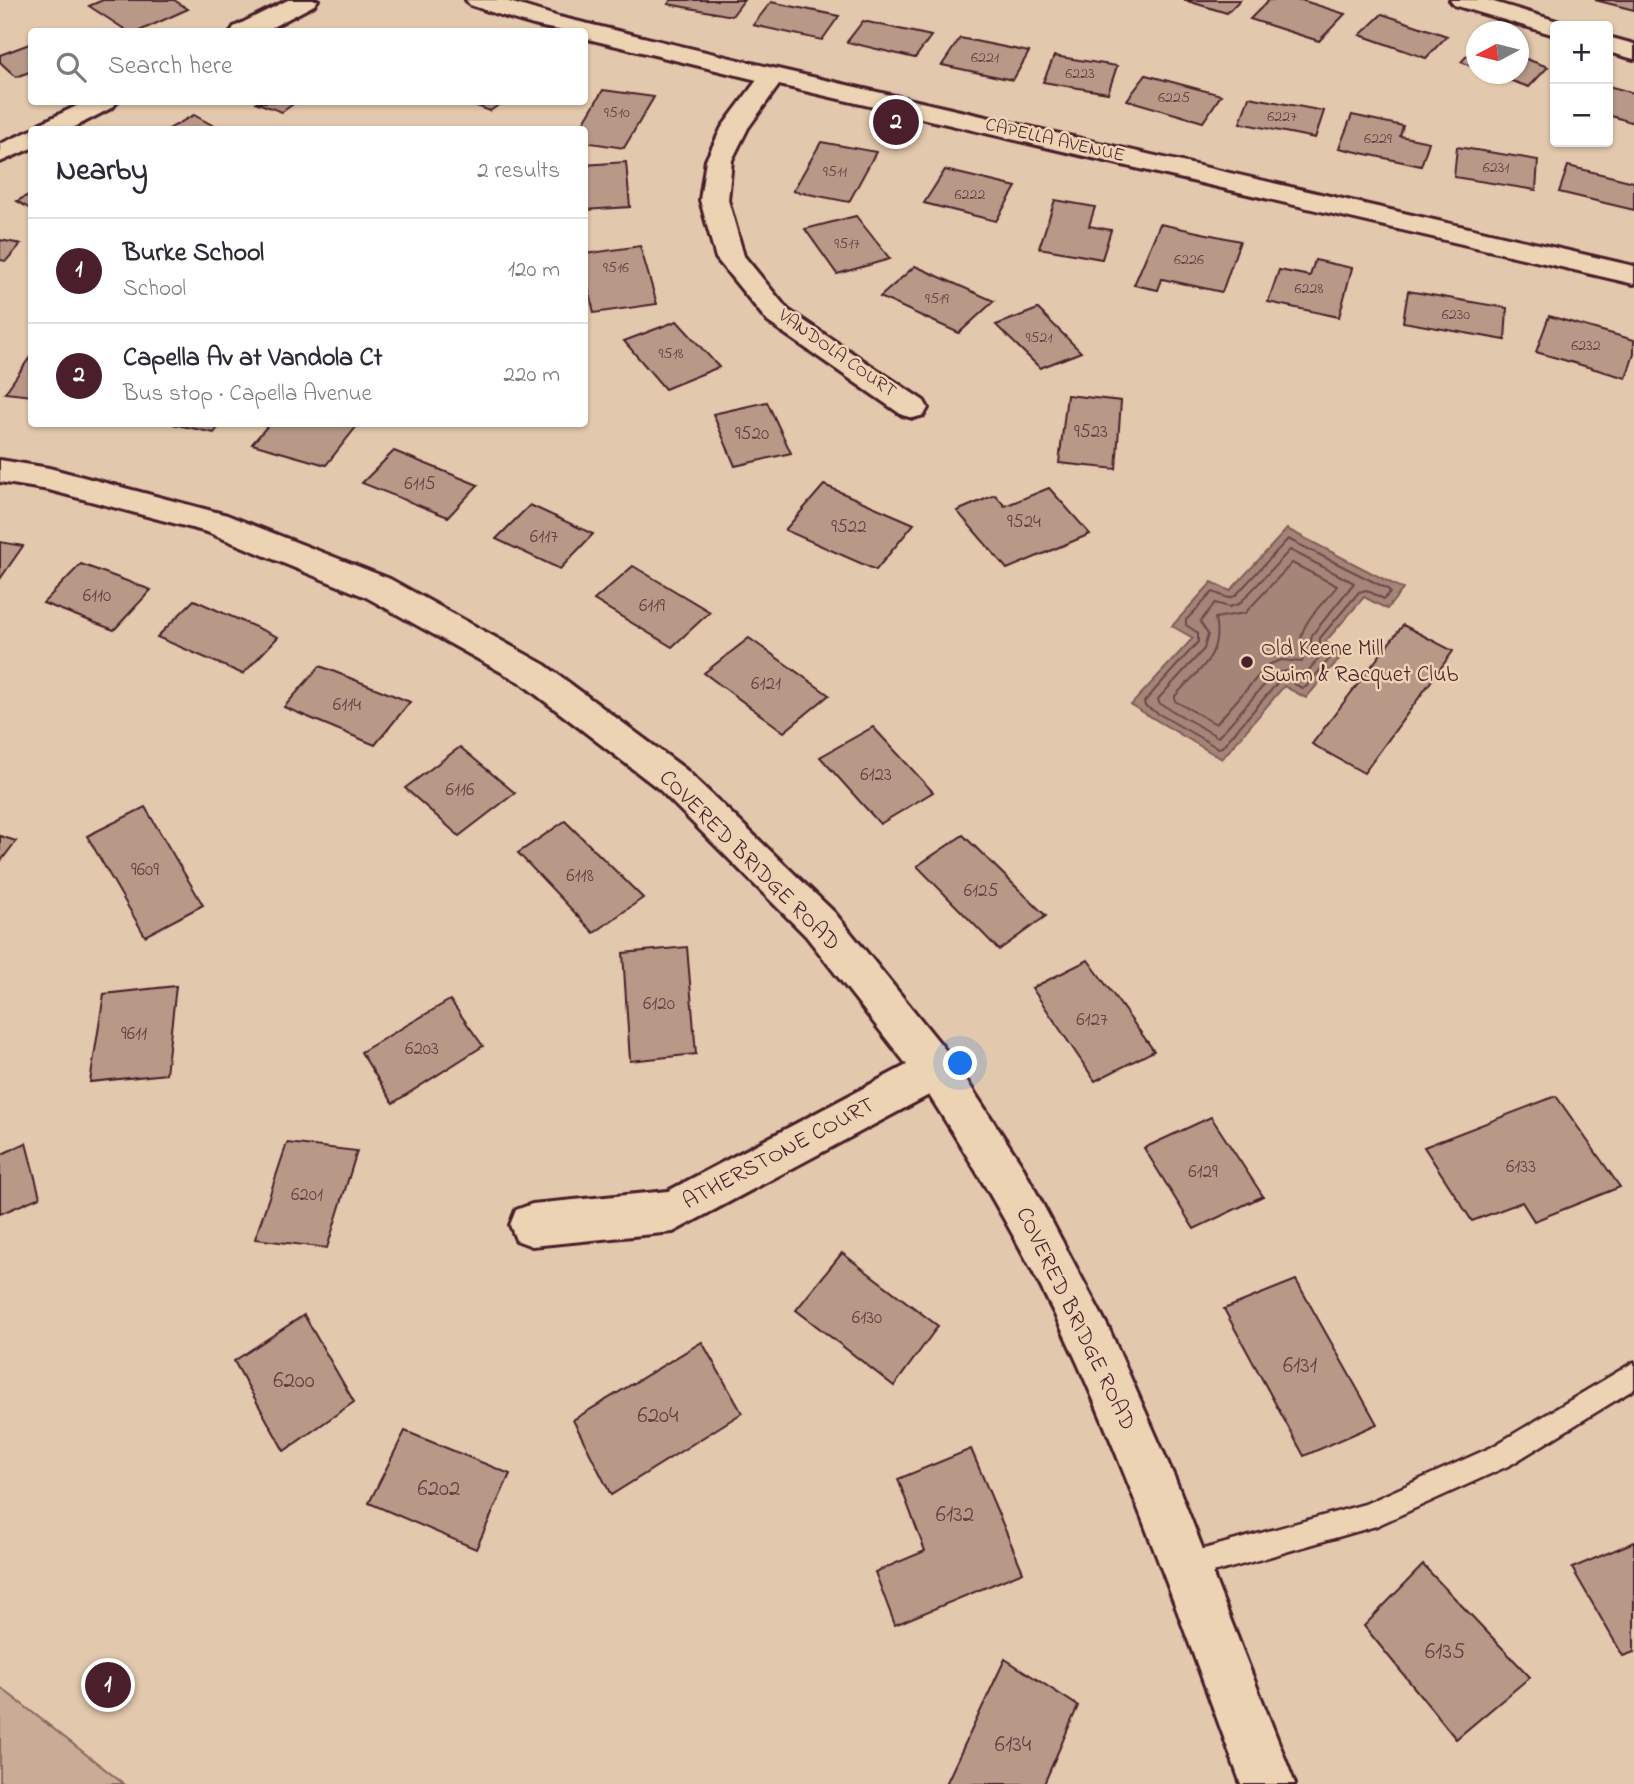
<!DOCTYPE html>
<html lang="en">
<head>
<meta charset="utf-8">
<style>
  :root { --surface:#fff; --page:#f7f7f7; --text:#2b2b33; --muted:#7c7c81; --line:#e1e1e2; --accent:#4a1f2b }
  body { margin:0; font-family:"Indie Flower",sans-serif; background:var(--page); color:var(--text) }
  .controls { position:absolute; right:21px; top:21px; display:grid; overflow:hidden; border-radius:7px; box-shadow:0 2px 5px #0004 }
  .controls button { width:63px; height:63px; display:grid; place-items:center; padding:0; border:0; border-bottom:2px solid var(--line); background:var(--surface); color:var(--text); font:35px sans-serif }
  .compass { position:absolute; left:1466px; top:21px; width:63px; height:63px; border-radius:50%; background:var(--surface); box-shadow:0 2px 5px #0004; rotate:263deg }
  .you { position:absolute; left:961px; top:1064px; width:24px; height:24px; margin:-18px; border:5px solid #fff; border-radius:50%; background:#1a73e8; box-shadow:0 0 0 10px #1a73e833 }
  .badge { display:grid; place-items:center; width:46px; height:46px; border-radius:50%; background:var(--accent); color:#fff; font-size:23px; font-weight:700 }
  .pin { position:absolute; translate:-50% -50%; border:4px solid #fff; box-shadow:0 2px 7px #0006 }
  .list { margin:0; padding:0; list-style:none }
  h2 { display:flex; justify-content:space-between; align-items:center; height:91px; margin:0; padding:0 28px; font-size:30px }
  h2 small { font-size:23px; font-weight:400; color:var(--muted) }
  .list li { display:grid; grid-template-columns:46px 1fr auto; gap:21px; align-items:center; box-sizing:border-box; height:105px; padding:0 28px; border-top:2px solid var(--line) }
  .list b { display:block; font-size:26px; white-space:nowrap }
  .list p { margin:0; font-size:23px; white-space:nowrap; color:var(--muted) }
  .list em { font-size:23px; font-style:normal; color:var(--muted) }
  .icon { flex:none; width:38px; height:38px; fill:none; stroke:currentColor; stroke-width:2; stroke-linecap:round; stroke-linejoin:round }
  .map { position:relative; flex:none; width:1634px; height:1784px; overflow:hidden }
  .search { position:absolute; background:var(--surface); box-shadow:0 2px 5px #0004; left:28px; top:28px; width:560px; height:77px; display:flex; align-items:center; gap:18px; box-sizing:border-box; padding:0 24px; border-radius:7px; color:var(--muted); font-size:26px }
  .panel { position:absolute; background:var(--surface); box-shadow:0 2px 5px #0004; left:28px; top:126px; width:560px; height:301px; border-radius:7px }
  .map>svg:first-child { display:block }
  .green { fill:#c9ac96; stroke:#8a6660; stroke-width:2 }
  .water { fill:#a58578; stroke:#815c59; stroke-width:2 }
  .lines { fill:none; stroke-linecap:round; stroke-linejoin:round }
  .shore { stroke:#6e484a; stroke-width:2 }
  .building { fill:#b89988; stroke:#4a1f2b; stroke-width:2 }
  .lane-casing { stroke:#4a1f2b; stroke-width:5 }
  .street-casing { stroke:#4a1f2b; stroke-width:6 }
  .lane { fill:#ecd3b4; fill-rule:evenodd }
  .street { fill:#ecd3b4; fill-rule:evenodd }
  .poi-dot { fill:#4a1f2b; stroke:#ecd3b4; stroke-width:2.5 }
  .labels { text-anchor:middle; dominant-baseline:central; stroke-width:5; stroke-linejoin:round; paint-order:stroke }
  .far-number-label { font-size:16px; fill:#663e42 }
  .far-street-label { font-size:19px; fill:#4a1f2b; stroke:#ecd3b4 }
  .number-label { font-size:19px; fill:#663e42 }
  .poi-label { font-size:23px; fill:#4a1f2b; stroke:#ecd3b4; text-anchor:start }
  .street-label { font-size:23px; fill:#4a1f2b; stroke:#ecd3b4 }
  .near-number-label { font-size:23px; fill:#663e42 }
</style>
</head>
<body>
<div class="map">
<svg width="1634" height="1784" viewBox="0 0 1634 1784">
  <rect width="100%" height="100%" fill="#e2c8ac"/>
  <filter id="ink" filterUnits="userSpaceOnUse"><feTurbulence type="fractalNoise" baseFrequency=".0143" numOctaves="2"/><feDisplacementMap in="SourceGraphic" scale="14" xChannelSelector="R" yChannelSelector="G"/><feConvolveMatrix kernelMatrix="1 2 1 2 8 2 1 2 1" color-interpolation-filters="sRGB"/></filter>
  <g filter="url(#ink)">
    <polygon class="green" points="0,1687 124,1784 0,1784"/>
    <polygon class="water" points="1287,529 1403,589 1387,609 1364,597 1325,642 1344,653 1306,698 1284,686 1222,759 1131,705 1193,638 1172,626 1212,582 1230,591"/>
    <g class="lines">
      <g class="shore">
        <polygon points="1288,539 1388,589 1390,593 1384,599 1366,590 1359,592 1320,638 1320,647 1331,657 1306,687 1302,688 1287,680 1279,681 1222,747 1218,748 1145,706 1144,702 1198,642 1198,633 1186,625 1186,620 1213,592 1228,598 1235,596"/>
        <polygon points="1290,550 1354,583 1312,635 1310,646 1318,659 1304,676 1286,671 1274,674 1218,737 1159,703 1158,699 1204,649 1208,634 1200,622 1215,603 1229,607 1239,604"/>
        <path d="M1292 563 1337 586C1326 601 1308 615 1302 634 1299 644 1305 653 1302 662L1281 660 1268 665 1216 724 1175 701V696C1199 669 1223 657 1215 618L1245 613Z"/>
      </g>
    </g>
    <g class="building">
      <polygon points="103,0 174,0 188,9 137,32 129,32 89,6"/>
      <polygon points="671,0 744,0 732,16 668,4"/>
      <polygon points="1184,0 1240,0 1227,13"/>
      <polygon points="1269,0 1301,0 1345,14 1319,41 1250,19"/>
      <polygon points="1595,0 1634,0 1634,10"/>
      <polygon points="771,2 839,16 822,40 753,25"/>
      <polygon points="1382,14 1447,36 1426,58 1360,35"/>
      <polygon points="863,21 931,36 915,58 847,42"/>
      <polygon points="960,38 1029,52 1013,80 942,65"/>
      <polygon points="32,43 32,71 16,77 0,62 0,55"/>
      <polygon points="1476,46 1476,68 1461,62"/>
      <polygon points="1054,56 1117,66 1108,93 1043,82"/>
      <polygon points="1518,56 1548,67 1529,87 1492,74 1518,74"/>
      <polygon points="1146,75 1221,95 1203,122 1127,100"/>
      <polygon points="1608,86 1634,93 1634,123 1608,115"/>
      <polygon points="603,90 654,97 624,148 584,142 584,130 579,130"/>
      <polygon points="1249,97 1324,111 1315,138 1240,123"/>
      <polygon points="255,102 296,102 282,112"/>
      <polygon points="466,102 503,102 490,111"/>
      <polygon points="194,115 221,130 167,130"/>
      <polygon points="1352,115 1403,126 1400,136 1429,142 1421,166 1339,148"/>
      <polygon points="821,142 876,152 849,202 793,191"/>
      <polygon points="1457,147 1538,160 1536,190 1454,177"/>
      <polygon points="626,162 630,207 584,210 584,165"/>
      <polygon points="1568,166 1634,182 1634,210 1559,192"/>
      <polygon points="945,170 1016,187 996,221 924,203"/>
      <polygon points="32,193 32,210 17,201"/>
      <polygon points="1055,200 1095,207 1089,226 1111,230 1102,259 1039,248"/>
      <polygon points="856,216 890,259 837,274 805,229"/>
      <polygon points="1160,224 1240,241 1222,292 1162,279 1158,290 1134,285"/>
      <polygon points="0,240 21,244 6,261 0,260"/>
      <polygon points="640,246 657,304 594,313 587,282 584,282 584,254"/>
      <polygon points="1315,260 1352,268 1339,317 1268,302 1279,270 1310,276"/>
      <polygon points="915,266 994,301 959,333 880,297"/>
      <polygon points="1408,291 1507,308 1505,340 1403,322"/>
      <polygon points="1038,309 1081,352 1040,368 996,325"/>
      <polygon points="1549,316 1634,340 1634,354 1626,378 1536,352"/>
      <polygon points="677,321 719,367 665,389 624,341"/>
      <polygon points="30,357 32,396 5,393"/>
      <polygon points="1067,395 1121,401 1116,469 1059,463"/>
      <polygon points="767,402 791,453 735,466 713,414"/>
      <polygon points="173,424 221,424 214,433"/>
      <polygon points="269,424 345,424 356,427 326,465 252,444"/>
      <polygon points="394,451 478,485 448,517 362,483"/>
      <polygon points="824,485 914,524 876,570 785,530"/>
      <polygon points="1049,488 1090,534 1007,569 957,511 995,495 1005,506"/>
      <polygon points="530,505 593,534 560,569 496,539"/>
      <polygon points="0,542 23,546 0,579"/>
      <polygon points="81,564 151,590 114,630 43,603"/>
      <polygon points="633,566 710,612 672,647 594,600"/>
      <polygon points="194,600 278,637 243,674 157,637"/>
      <polygon points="1403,625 1453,651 1364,773 1312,744"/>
      <polygon points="749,638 829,695 784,732 704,673"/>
      <polygon points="320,666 410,702 375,745 284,707"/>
      <polygon points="873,727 933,792 880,824 820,757"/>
      <polygon points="460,747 515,793 459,836 405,788"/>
      <polygon points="145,807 203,905 145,936 87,836"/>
      <polygon points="565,821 643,898 594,933 518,853"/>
      <polygon points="963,835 1046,916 999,950 917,866"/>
      <polygon points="0,836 16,841 0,862"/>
      <polygon points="687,947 696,1054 630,1061 623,953"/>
      <polygon points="1088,960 1154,1051 1095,1081 1032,988"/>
      <polygon points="176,986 166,1074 90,1082 104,994"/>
      <polygon points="450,1000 483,1046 393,1103 361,1052"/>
      <polygon points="1556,1096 1620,1187 1534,1221 1522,1202 1472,1221 1424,1147"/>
      <polygon points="1211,1117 1263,1196 1194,1229 1144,1148"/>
      <polygon points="26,1143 40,1197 0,1214 0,1155"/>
      <polygon points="287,1143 357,1151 327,1248 255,1239"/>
      <polygon points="842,1253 938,1326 894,1386 796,1310"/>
      <polygon points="1296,1280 1377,1424 1304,1456 1224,1309"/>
      <polygon points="304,1315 354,1402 284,1451 234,1361"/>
      <polygon points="702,1342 742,1413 611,1495 573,1420"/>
      <polygon points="405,1431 510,1474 476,1549 369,1503"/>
      <polygon points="971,1449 1023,1572 895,1625 875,1572 925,1551 898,1479"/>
      <polygon points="1634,1542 1634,1652 1623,1656 1572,1568"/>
      <polygon points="1423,1565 1530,1677 1456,1739 1364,1626"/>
      <polygon points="1005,1659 1078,1706 1044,1784 946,1784"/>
    </g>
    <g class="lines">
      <defs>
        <polygon id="lane" points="1634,1362 1634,1389 1510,1465 1376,1526 1185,1581 1175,1577 1171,1567 1175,1557 1365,1504 1492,1447"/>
        <g id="street">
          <polygon points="288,0 318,0 314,5 263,32 231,32 234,27"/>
          <path d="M466 0H503L559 17 773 68 1634 266V284L779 85 748 128 732 160 728 200 744 256 788 310 924 401 928 408 924 415 913 418 902 415 768 322 716 258 700 200 706 160 722 127 757 80 584 38V32C544 32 508 17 470 5Z"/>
          <polygon points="1450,0 1487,0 1564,23 1566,26 1555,26 1555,35 1454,5"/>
          <polygon points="1608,37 1634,44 1634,59 1608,52"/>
          <polygon points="85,102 117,102 113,107 69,130 35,130 39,124"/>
          <polygon points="32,130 32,148 0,162 0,144"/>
          <path d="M0 460 49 468 227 515 390 579 545 665 685 769 834 912 951 1057 1020 1162 1109 1329 1176 1481 1295 1784H1241C1189 1643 1139 1501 1078 1364 1036 1270 984 1181 929 1095L673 1232 532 1246 516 1240 510 1225 516 1210 532 1204 668 1191 907 1065 806 936 659 789 521 683 366 597 207 532 49 490 0 482Z"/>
        </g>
      </defs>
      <use href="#lane" class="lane-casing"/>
      <use href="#street" class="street-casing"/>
      <use href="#lane" class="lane"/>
      <use href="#street" class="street"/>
    </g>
  </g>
  <circle class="poi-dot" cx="1247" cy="662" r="7"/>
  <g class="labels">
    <g class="far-number-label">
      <text x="985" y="58">6221</text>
      <text x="1080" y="74">6223</text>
      <text x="1174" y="98">6225</text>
      <text x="617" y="113">9510</text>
      <text x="1282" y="117">6227</text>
      <text x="1378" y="139">6229</text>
      <text x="1496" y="168">6231</text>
      <text x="835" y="172">9511</text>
      <text x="970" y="195">6222</text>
      <text x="847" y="244">9517</text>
      <text x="1189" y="260">6226</text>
      <text x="616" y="268">9516</text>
      <text x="1309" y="289">6228</text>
      <text x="937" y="299">9519</text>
      <text x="1456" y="315">6230</text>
      <text x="1039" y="338">9521</text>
      <text x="1586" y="346">6232</text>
      <text x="671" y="354">9518</text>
    </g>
    <g class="far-street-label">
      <text transform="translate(1055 141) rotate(13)">CAPELLA AVENUE</text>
      <text transform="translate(837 354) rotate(35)">VANDOLA COURT</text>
    </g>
    <g class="number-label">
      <text x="1091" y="432">9523</text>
      <text x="752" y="434">9520</text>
      <text x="420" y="484">6115</text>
      <text x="1024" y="522">9524</text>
      <text x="849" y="527">9522</text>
      <text x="544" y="537">6117</text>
      <text x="97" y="596">6110</text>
      <text x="652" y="606">6119</text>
      <text x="766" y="684">6121</text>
      <text x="347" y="705">6114</text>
      <text x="876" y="775">6123</text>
      <text x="460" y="790">6116</text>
      <text x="145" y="870">9609</text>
      <text x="580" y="876">6118</text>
      <text x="981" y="891">6125</text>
      <text x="659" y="1004">6120</text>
      <text x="1092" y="1020">6127</text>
      <text x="134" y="1034">9611</text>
      <text x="422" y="1049">6203</text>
      <text x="1521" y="1167">6133</text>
      <text x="1203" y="1172">6129</text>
      <text x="307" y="1195">6201</text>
      <text x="867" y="1318">6130</text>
    </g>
    <g class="poi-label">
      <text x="1261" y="649">Old Keene Mill<tspan x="1261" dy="26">Swim &amp; Racquet Club</tspan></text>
    </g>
    <g class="street-label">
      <text transform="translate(749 861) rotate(45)">COVERED BRIDGE ROAD</text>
      <text transform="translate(779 1154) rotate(-28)">ATHERSTONE COURT</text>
      <text transform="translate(1075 1319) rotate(64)">COVERED BRIDGE ROAD</text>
    </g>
    <g class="near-number-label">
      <text x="1300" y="1366">6131</text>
      <text x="294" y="1381">6200</text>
      <text x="658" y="1416">6204</text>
      <text x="439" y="1489">6202</text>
      <text x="955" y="1515">6132</text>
      <text x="1445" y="1652">6135</text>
      <text x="1013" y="1745">6134</text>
    </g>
  </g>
</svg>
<div class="controls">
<button>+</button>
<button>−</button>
</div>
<svg class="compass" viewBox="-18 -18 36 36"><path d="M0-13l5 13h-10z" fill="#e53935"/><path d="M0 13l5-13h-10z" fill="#7c7c81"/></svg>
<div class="you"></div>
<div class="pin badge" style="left:108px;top:1685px">1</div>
<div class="pin badge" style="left:896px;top:122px">2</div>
<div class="search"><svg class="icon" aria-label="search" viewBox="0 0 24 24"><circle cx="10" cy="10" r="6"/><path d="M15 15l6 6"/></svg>Search here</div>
<section class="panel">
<h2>Nearby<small>2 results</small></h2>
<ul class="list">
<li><span class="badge">1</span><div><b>Burke School</b><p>School</p></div><em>120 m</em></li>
<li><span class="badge">2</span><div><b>Capella Av at Vandola Ct</b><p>Bus stop · Capella Avenue</p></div><em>220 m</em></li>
</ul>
</section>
</div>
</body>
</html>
